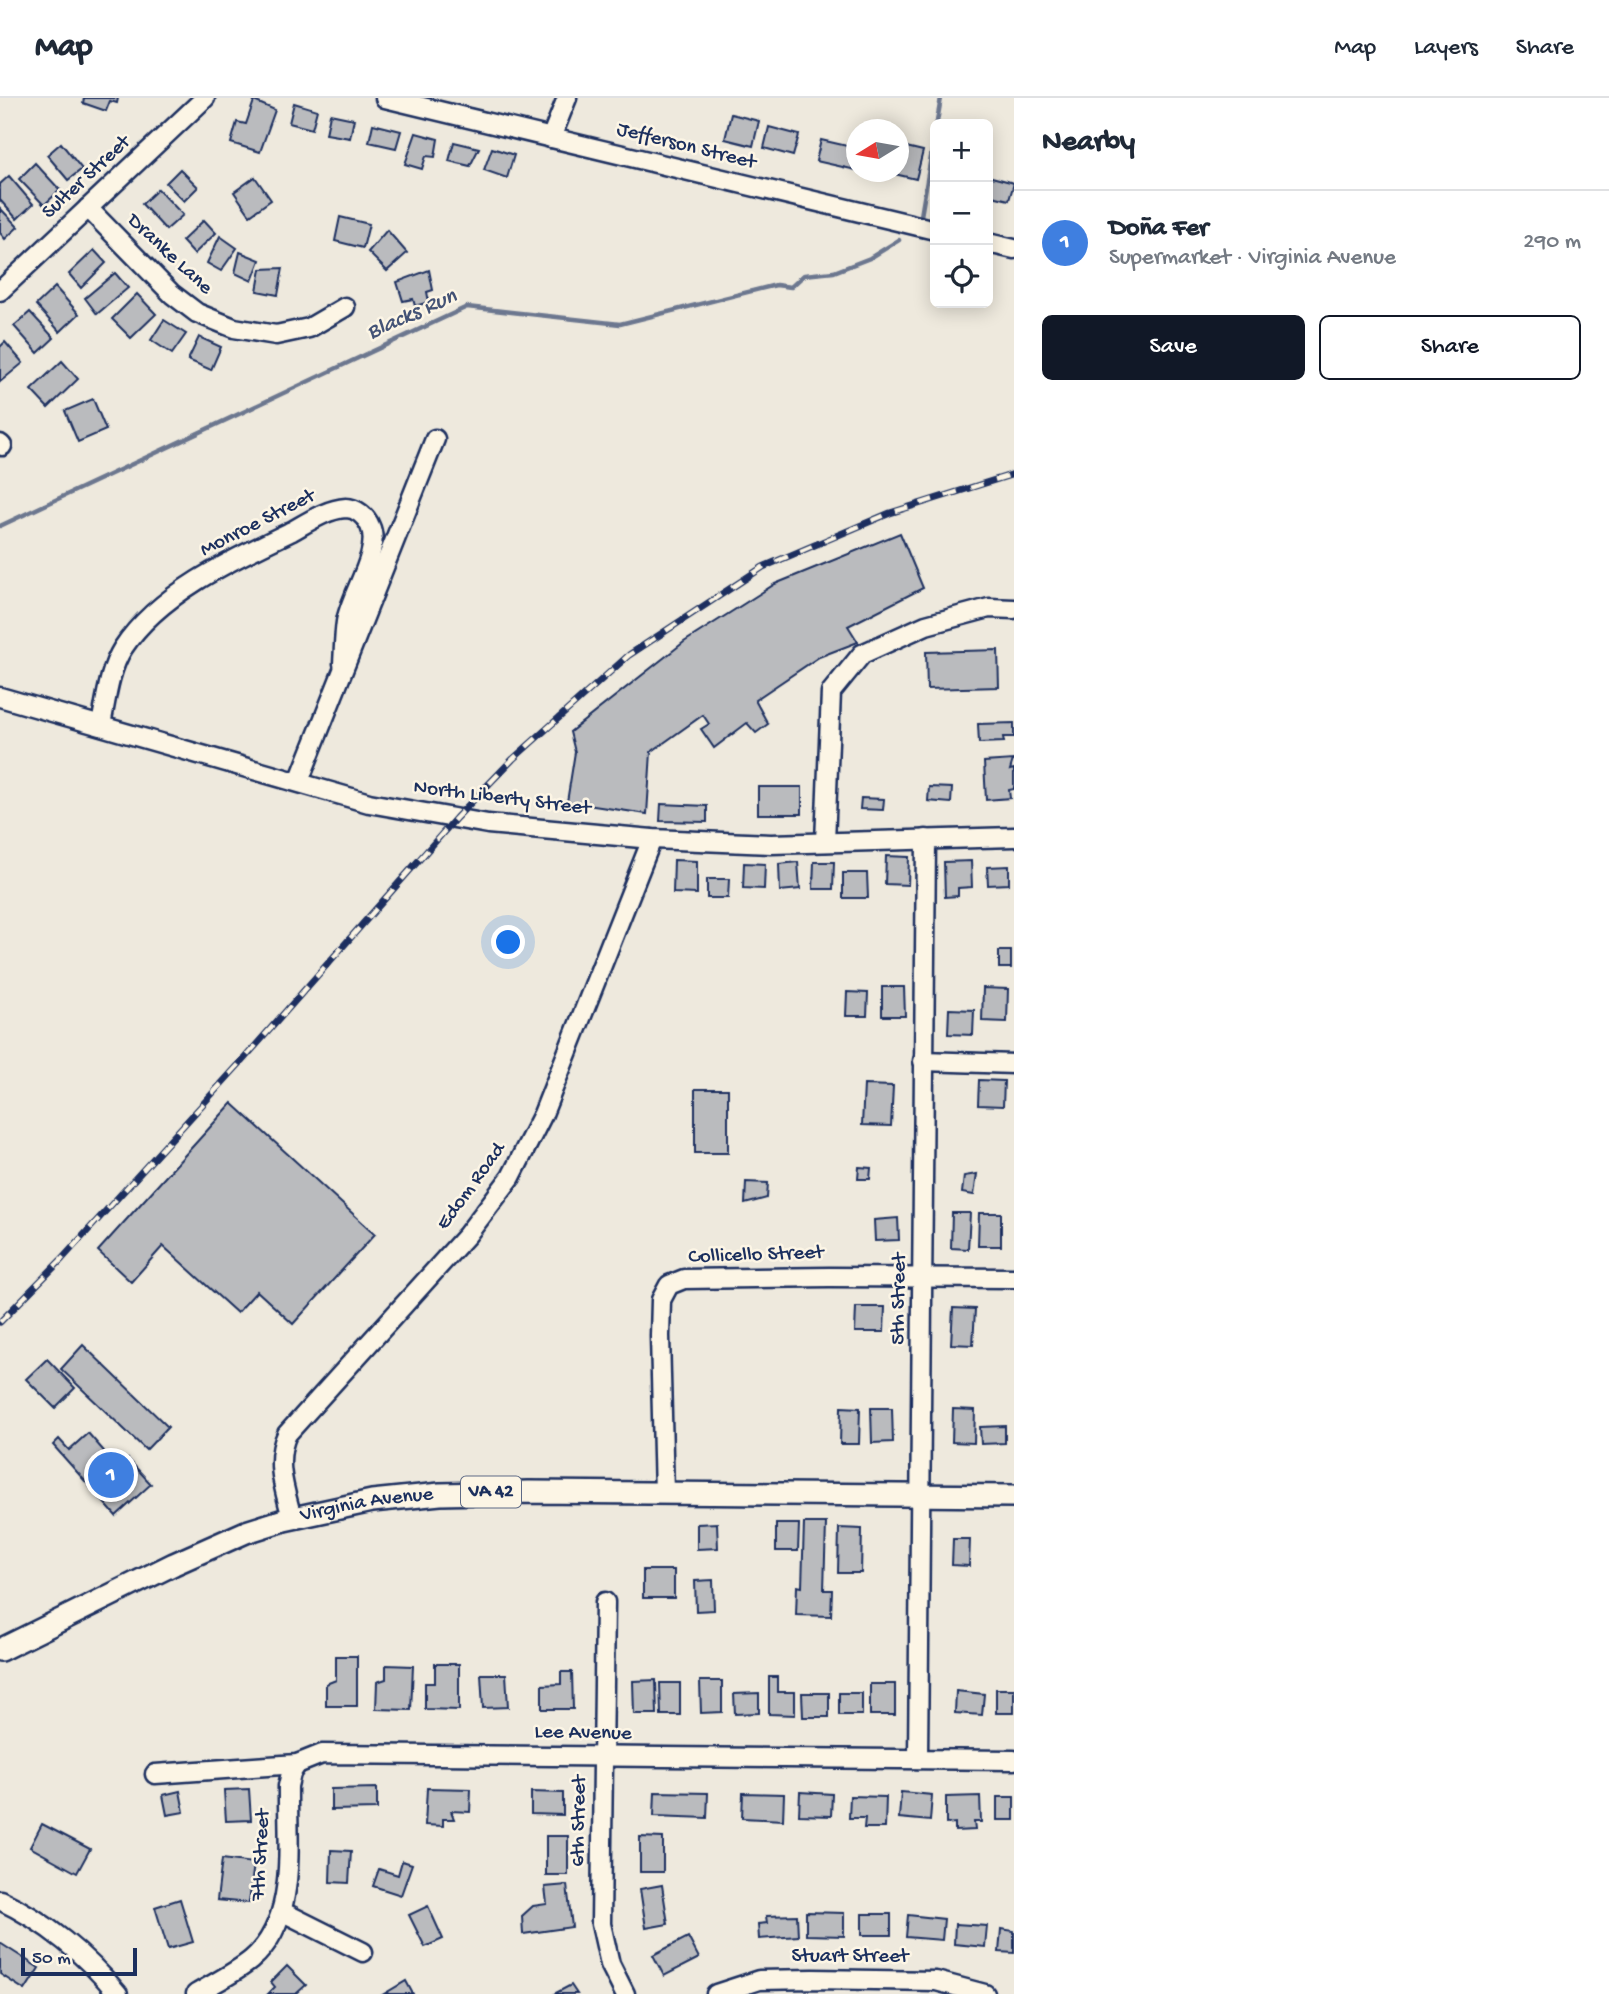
<!DOCTYPE html>
<html lang="en">
<head>
<meta charset="utf-8">
<style>
  :root { --surface:#fff; --page:#f2f2f3; --text:#1f2937; --muted:#747a83; --line:#e0e1e3; --accent:#111827 }
  body { margin:0; font-family:"Gochi Hand",sans-serif; background:var(--page); color:var(--text) }
  .controls { position:absolute; right:21px; top:21px; display:grid; overflow:hidden; border-radius:10px; box-shadow:0 4px 18px #0003 }
  .controls button { width:63px; height:63px; display:grid; place-items:center; padding:0; border:0; border-bottom:2px solid var(--line); background:var(--surface); color:var(--text); font:35px sans-serif }
  .compass { position:absolute; left:846px; top:21px; width:63px; height:63px; border-radius:50%; background:var(--surface); box-shadow:0 4px 18px #0003; rotate:259deg }
  .scale { position:absolute; left:21px; bottom:18px; width:116px; box-sizing:border-box; padding-left:7px; border:4px solid #1b2f5e; border-top:0; font-size:19px; line-height:24px; white-space:nowrap; color:#1b2f5e; -webkit-text-stroke:5px #fcf5e5; paint-order:stroke }
  .you { position:absolute; left:509px; top:845px; width:24px; height:24px; margin:-18px; border:5px solid #fff; border-radius:50%; background:#1a73e8; box-shadow:0 0 0 10px #1a73e833 }
  .badge { display:grid; place-items:center; width:46px; height:46px; border-radius:50%; background:var(--accent); color:#fff; font-size:23px; font-weight:700 }
  .pin { position:absolute; translate:-50% -50%; border:4px solid #fff; box-shadow:0 2px 7px #0006 }
  .list { margin:0; padding:0; list-style:none }
  h2 { display:flex; justify-content:space-between; align-items:center; height:91px; margin:0; padding:0 28px; font-size:30px }
  h2 small { font-size:23px; font-weight:400; color:var(--muted) }
  .list li { display:grid; grid-template-columns:46px 1fr auto; gap:21px; align-items:center; box-sizing:border-box; height:105px; padding:0 28px; border-top:2px solid var(--line) }
  .list b { display:block; font-size:26px; white-space:nowrap }
  .list p { margin:0; font-size:23px; white-space:nowrap; color:var(--muted) }
  .list em { font-size:23px; font-style:normal; color:var(--muted) }
  .actions { display:flex; gap:14px; padding:21px 28px }
  .actions a { flex:1; padding:16px 0; border:2px solid var(--accent); border-radius:10px; text-align:center; font-size:24px; color:var(--accent) }
  .actions .main { background:var(--accent); color:#fff }
  .icon { flex:none; width:38px; height:38px; fill:none; stroke:currentColor; stroke-width:2; stroke-linecap:round; stroke-linejoin:round }
  .map { position:relative; flex:none; width:1014px; height:1896px; overflow:hidden }
  header { display:flex; align-items:center; gap:42px; box-sizing:border-box; height:98px; padding:0 35px; background:var(--surface); border-bottom:2px solid var(--line) }
  header strong { font-size:33px }
  nav { display:flex; gap:38px; margin-inline-start:auto; font-size:24px }
  main { display:flex }
  aside { flex:1; background:var(--surface) }
  .map>svg:first-child { display:block }
  .lines { fill:none; stroke-linecap:round; stroke-linejoin:round }
  .stream { stroke:#6c778f; stroke-width:4.5 }
  .building { fill:#babbbe; stroke:#1b2f5e; stroke-width:2 }
  .minor-casing { stroke:#1b2f5e; stroke-width:23 }
  .major-casing { stroke:#1b2f5e; stroke-width:26 }
  .minor { stroke:#fcf5e5; stroke-width:18 }
  .major { stroke:#fcf5e5; stroke-width:21 }
  .rail-casing { stroke:#1b2f5e; stroke-width:7 }
  .rail { stroke:#fcf5e5; stroke-width:4.5; stroke-dasharray:13; stroke-linecap:butt }
  .labels { text-anchor:middle; dominant-baseline:central; stroke-width:5; stroke-linejoin:round; paint-order:stroke }
  .shield { fill:#fcf5e5; stroke:#5e6a86; stroke-width:2 }
  .shield-label { font-size:19px; font-weight:bold; fill:#1b2f5e }
  .street-label { font-size:21px; fill:#1b2f5e; stroke:#fcf5e5 }
  .water-label { font-size:23px; font-style:italic; fill:#445376; stroke:#fcf5e5 }
</style>
</head>
<body>
<header>
<strong>Map</strong>
<nav><a>Map</a><a>Layers</a><a>Share</a></nav>
</header>
<main>
<div class="map">
<svg width="1014" height="1896" viewBox="0 0 1014 1896">
  <rect width="100%" height="100%" fill="#eee9dd"/>
  <filter id="ink" filterUnits="userSpaceOnUse"><feTurbulence type="fractalNoise" baseFrequency=".0143" numOctaves="2"/><feDisplacementMap in="SourceGraphic" scale="14" xChannelSelector="R" yChannelSelector="G"/><feConvolveMatrix kernelMatrix="1 2 1 2 8 2 1 2 1" color-interpolation-filters="sRGB"/></filter>
  <g filter="url(#ink)">
    <g class="lines">
      <g class="stream">
        <polyline points="921,118 941,0"/>
        <polyline points="0,428 467,209 620,226 776,187 791,189 804,177 834,174 870,160 899,142"/>
      </g>
    </g>
    <g class="building">
      <polygon points="84,0 118,0 117,5 110,3 106,13 83,5"/>
      <polygon points="254,3 275,12 260,54 231,45 237,24 246,26"/>
      <polygon points="294,5 317,12 312,31 289,25"/>
      <polygon points="330,16 354,21 350,40 326,36"/>
      <polygon points="731,16 759,23 753,48 725,41"/>
      <polygon points="373,26 401,33 396,50 369,44"/>
      <polygon points="769,29 799,37 793,58 764,50"/>
      <polygon points="416,35 438,41 435,59 426,58 422,71 405,66"/>
      <polygon points="821,42 856,50 856,72 816,63"/>
      <polygon points="454,44 479,50 470,68 449,63"/>
      <polygon points="61,45 82,71 68,82 47,57"/>
      <polygon points="898,47 923,53 916,81 886,74 898,74"/>
      <polygon points="492,50 514,57 507,80 484,72"/>
      <polygon points="35,65 60,92 44,107 19,81"/>
      <polygon points="180,71 198,89 184,103 166,85"/>
      <polygon points="9,78 33,106 17,121 0,102 0,86"/>
      <polygon points="988,78 1014,85 1009,102 988,97"/>
      <polygon points="255,79 271,102 250,117 234,94"/>
      <polygon points="158,91 183,117 166,132 142,106"/>
      <polygon points="0,110 18,129 5,141 0,135"/>
      <polygon points="340,119 369,126 363,150 335,143"/>
      <polygon points="204,122 216,135 194,156 182,143"/>
      <polygon points="387,132 407,155 387,173 368,154"/>
      <polygon points="220,138 237,150 221,173 207,165"/>
      <polygon points="94,152 106,165 81,190 69,176"/>
      <polygon points="240,154 260,162 252,183 235,175"/>
      <polygon points="283,170 278,197 257,193 261,171"/>
      <polygon points="429,172 433,192 427,194 429,204 415,208 413,201 403,203 397,184"/>
      <polygon points="115,175 128,190 97,216 85,200"/>
      <polygon points="55,189 79,216 60,234 36,207"/>
      <polygon points="137,196 156,216 131,240 112,221"/>
      <polygon points="30,214 54,240 38,255 14,228"/>
      <polygon points="164,222 186,236 172,256 151,242"/>
      <polygon points="199,239 221,249 211,272 188,262"/>
      <polygon points="5,244 23,265 0,284 0,249"/>
      <polygon points="62,263 78,281 48,310 31,292"/>
      <polygon points="93,301 106,332 78,344 65,313"/>
      <polygon points="900,435 923,490 848,528 858,544 819,559 755,602 768,626 756,635 747,625 714,650 701,631 709,626 703,617 651,654 647,716 567,704 575,654 570,634 684,544 775,486"/>
      <polygon points="998,552 999,589 927,591 926,554"/>
      <polygon points="1014,625 1014,639 1003,639 1004,644 979,645 978,626"/>
      <polygon points="1013,662 1010,672 1014,671 1014,691 1009,692 1010,700 986,702 984,664"/>
      <rect x="758" y="689" width="44" height="27"/>
      <polygon points="929,689 952,690 951,705 928,703"/>
      <polygon points="861,700 884,701 883,712 860,711"/>
      <polygon points="661,706 707,708 707,724 660,723"/>
      <polygon points="886,758 909,759 908,787 885,786"/>
      <polygon points="674,762 697,763 697,796 673,795"/>
      <polygon points="971,763 972,789 958,790 958,798 945,799 944,764"/>
      <polygon points="798,764 800,791 780,793 779,766"/>
      <polygon points="814,764 834,764 833,791 813,791"/>
      <polygon points="744,765 765,766 764,791 743,790"/>
      <polygon points="1009,768 1009,786 988,787 987,769"/>
      <polygon points="843,775 867,775 868,800 843,800"/>
      <polygon points="707,781 729,781 728,800 707,800"/>
      <rect x="999" y="853" width="12" height="17"/>
      <polygon points="882,889 904,889 905,918 882,918"/>
      <polygon points="983,890 1008,891 1007,924 982,923"/>
      <polygon points="847,894 868,895 867,918 846,918"/>
      <polygon points="949,911 974,912 973,937 948,936"/>
      <polygon points="979,982 1004,983 1003,1008 978,1007"/>
      <polygon points="864,987 893,988 891,1028 862,1027"/>
      <rect x="695" y="991" width="33" height="64"/>
      <polygon points="232,1005 375,1136 293,1226 257,1193 237,1215 163,1148 131,1184 98,1153"/>
      <polygon points="859,1069 871,1070 870,1081 858,1081"/>
      <polygon points="977,1076 974,1097 962,1095 964,1078"/>
      <polygon points="746,1084 768,1085 767,1100 745,1106"/>
      <polygon points="952,1115 970,1115 968,1151 951,1150"/>
      <polygon points="979,1115 1001,1115 1001,1148 978,1148"/>
      <polygon points="898,1120 899,1142 875,1143 874,1122"/>
      <polygon points="856,1209 885,1209 884,1234 855,1234"/>
      <polygon points="953,1210 975,1211 973,1247 951,1246"/>
      <polygon points="83,1247 168,1329 146,1352 61,1271"/>
      <polygon points="47,1261 75,1290 55,1310 26,1281"/>
      <polygon points="841,1309 860,1310 859,1346 840,1346"/>
      <polygon points="871,1310 892,1310 893,1344 872,1345"/>
      <polygon points="953,1311 975,1312 974,1345 952,1344"/>
      <polygon points="1005,1328 1005,1345 981,1346 980,1329"/>
      <polygon points="88,1335 116,1367 128,1361 151,1386 116,1418 53,1347 59,1341 69,1352"/>
      <polygon points="717,1425 718,1450 697,1451 697,1426"/>
      <polygon points="804,1425 826,1425 824,1492 832,1492 831,1518 796,1517 797,1488 802,1489"/>
      <polygon points="776,1426 799,1426 798,1453 776,1453"/>
      <polygon points="839,1430 862,1431 861,1475 838,1475"/>
      <polygon points="953,1441 970,1441 969,1468 952,1467"/>
      <rect x="643" y="1472" width="31" height="28"/>
      <polygon points="713,1482 714,1512 696,1513 695,1483"/>
      <polygon points="336,1558 357,1558 357,1608 326,1608 326,1586 336,1582"/>
      <polygon points="435,1566 459,1566 459,1612 425,1611 425,1585 435,1585"/>
      <polygon points="386,1567 413,1568 411,1612 376,1611 377,1584 386,1581"/>
      <polygon points="561,1574 572,1574 573,1611 542,1611 542,1587 561,1586"/>
      <polygon points="481,1576 506,1576 508,1609 483,1610"/>
      <polygon points="769,1579 777,1579 777,1594 795,1594 795,1617 769,1616"/>
      <polygon points="656,1582 657,1616 634,1616 633,1583"/>
      <polygon points="700,1583 722,1583 722,1614 701,1615"/>
      <polygon points="660,1585 680,1585 680,1617 661,1617"/>
      <rect x="870" y="1586" width="25" height="31"/>
      <rect x="996" y="1591" width="18" height="24"/>
      <polygon points="956,1593 984,1596 982,1617 955,1615"/>
      <polygon points="759,1595 759,1615 735,1616 734,1596"/>
      <polygon points="802,1595 829,1595 829,1619 803,1619"/>
      <rect x="839" y="1595" width="23" height="22"/>
      <polygon points="377,1690 377,1711 331,1712 331,1691"/>
      <polygon points="427,1690 471,1691 470,1714 451,1713 454,1721 443,1721 443,1728 425,1727"/>
      <polygon points="249,1691 251,1722 226,1723 224,1692"/>
      <polygon points="180,1693 184,1714 167,1717 163,1697"/>
      <polygon points="531,1694 563,1695 563,1717 531,1716"/>
      <polygon points="655,1694 708,1695 707,1720 654,1718"/>
      <polygon points="800,1694 832,1696 831,1718 799,1717"/>
      <polygon points="901,1694 932,1697 930,1723 899,1720"/>
      <polygon points="743,1695 784,1696 783,1722 742,1720"/>
      <polygon points="850,1698 886,1699 885,1730 864,1730 865,1720 849,1720"/>
      <polygon points="980,1698 981,1724 974,1724 975,1732 955,1733 955,1725 946,1726 946,1699"/>
      <rect x="997" y="1699" width="17" height="23"/>
      <polygon points="42,1726 90,1751 77,1775 30,1749"/>
      <rect x="546" y="1738" width="22" height="39"/>
      <polygon points="640,1739 663,1740 663,1774 640,1774"/>
      <polygon points="331,1752 351,1753 349,1785 330,1784"/>
      <polygon points="222,1761 254,1765 249,1805 217,1802"/>
      <polygon points="402,1763 412,1766 401,1797 373,1788 379,1771 398,1777"/>
      <polygon points="567,1787 572,1829 523,1836 522,1818 533,1808 547,1806 545,1789"/>
      <polygon points="662,1787 668,1826 646,1830 640,1791"/>
      <polygon points="180,1801 193,1844 168,1851 155,1809"/>
      <polygon points="428,1808 443,1841 425,1849 409,1817"/>
      <polygon points="806,1814 844,1815 844,1838 806,1837"/>
      <rect x="862" y="1816" width="29" height="21"/>
      <polygon points="797,1817 798,1838 759,1841 758,1826 767,1825 766,1818"/>
      <polygon points="908,1817 944,1821 942,1842 906,1839"/>
      <polygon points="955,1826 987,1828 985,1849 954,1846"/>
      <polygon points="1001,1831 1014,1833 1014,1855 999,1854"/>
      <polygon points="688,1839 699,1860 664,1878 653,1857"/>
      <polygon points="0,1845 39,1870 25,1892 0,1876"/>
      <polygon points="287,1868 306,1887 296,1896 268,1896 275,1889 271,1884"/>
      <polygon points="406,1883 413,1896 384,1896"/>
      <polygon points="571,1887 577,1896 554,1896"/>
    </g>
    <g class="lines">
      <defs>
        <g id="minor">
          <polyline points="385,0 935,132"/>
          <polyline points="551,40 567,0"/>
          <polyline points="88,110 172,196 197,215 234,230 276,237 309,230 345,209"/>
          <polyline points="988,145 1014,151"/>
          <polyline points="0,193 205,0"/>
          <polyline points="0,346 2,348"/>
          <polyline points="0,599 369,705 488,726 652,741 771,746 1014,739"/>
          <path d="M101 627C106 602 109 572 123 550 159 495 235 460 292 433 308 424 327 411 346 410 356 410 366 418 370 428 382 453 350 497 346 524 344 537 344 552 343 566"/>
          <polyline points="299,683 435,341"/>
          <polyline points="825,744 831,594 862,556 926,527 989,510 1014,511"/>
          <polyline points="923,963 1014,966"/>
          <polyline points="664,1396 660,1238 661,1202 669,1187 684,1181 829,1179 1014,1180"/>
          <path d="M292 1420C285 1392 274 1364 287 1336L467 1137 511 1079 543 1016 652 741"/>
          <polyline points="605,1504 601,1826 610,1866 625,1896"/>
          <polyline points="918,1661 926,741"/>
          <polyline points="155,1676 297,1666 322,1656 1014,1662"/>
          <path d="M0 1802C45 1823 87 1858 118 1896"/>
          <polyline points="283,1814 363,1854"/>
          <path d="M196 1896C214 1885 235 1875 251 1862 299 1821 287 1746 288 1688L291 1675 297 1666"/>
          <polyline points="716,1896 759,1882 813,1881 936,1883 985,1896"/>
        </g>
        <g id="major">
          <path id="s1" d="M0 1552 174 1466 246 1434 284 1422 372 1403 440 1396 529 1394 1014 1398"/>
        </g>
      </defs>
      <use href="#minor" class="minor-casing"/>
      <use href="#major" class="major-casing"/>
      <use href="#minor" class="minor"/>
      <use href="#major" class="major"/>
      <defs>
        <polyline id="rail" points="0,1224 62,1161 242,963 456,720 513,661 629,557 763,469 890,415 1014,376"/>
      </defs>
      <use href="#rail" class="rail-casing"/>
      <use href="#rail" class="rail"/>
    </g>
  </g>
  <g class="labels">
    <rect class="shield" x="461" y="1378.5" width="60" height="31" rx="5"/>
    <g class="shield-label">
      <text x="491" y="1394">VA 42</text>
    </g>
    <g class="street-label">
      <text transform="translate(686 49) rotate(14)">Jefferson Street</text>
      <text transform="translate(87 80) rotate(-43)">Sulter Street</text>
      <text transform="translate(169 157) rotate(43)">Dranke Lane</text>
      <text transform="translate(258 426) rotate(-27)">Monroe Street</text>
      <text transform="translate(502 701) rotate(7)">North Liberty Street</text>
      <text transform="translate(472 1089) rotate(-54)">Edom Road</text>
      <text transform="translate(756 1158) rotate(-2)">Collicello Street</text>
      <text transform="translate(900 1201) rotate(-89)">5th Street</text>
      <text stroke="none"><textPath href="#s1" startOffset="397">Virginia Avenue</textPath></text>
      <text transform="translate(583 1636) rotate(1)">Lee Avenue</text>
      <text transform="translate(580 1723) rotate(-89)">6th Street</text>
      <text transform="translate(262 1757) rotate(-87)">7th Street</text>
      <text x="850" y="1859">Stuart Street</text>
    </g>
    <g class="water-label">
      <text transform="translate(412 217) rotate(-24)">Blacks Run</text>
    </g>
  </g>
</svg>
<div class="controls">
<button>+</button>
<button>−</button>
<button><svg class="icon" aria-label="locate" viewBox="0 0 24 24"><circle cx="12" cy="12" r="6"/><path d="M12 2v4M12 18v4M2 12h4M18 12h4"/></svg></button>
</div>
<svg class="compass" viewBox="-18 -18 36 36"><path d="M0-13l5 13h-10z" fill="#e53935"/><path d="M0 13l5-13h-10z" fill="#747a83"/></svg>
<div class="scale">50 m</div>
<div class="you"></div>
<div class="pin badge" style="left:111px;top:1377px;background:#3f7fe0">1</div>
</div>
<aside>
<h2>Nearby<small></small></h2>
<ul class="list">
<li><span class="badge" style="background:#3f7fe0">1</span><div><b>Doña Fer</b><p>Supermarket · Virginia Avenue</p></div><em>290 m</em></li>
</ul>
<div class="actions"><a class="main">Save</a><a>Share</a></div>
</aside>
</main>
</body>
</html>
